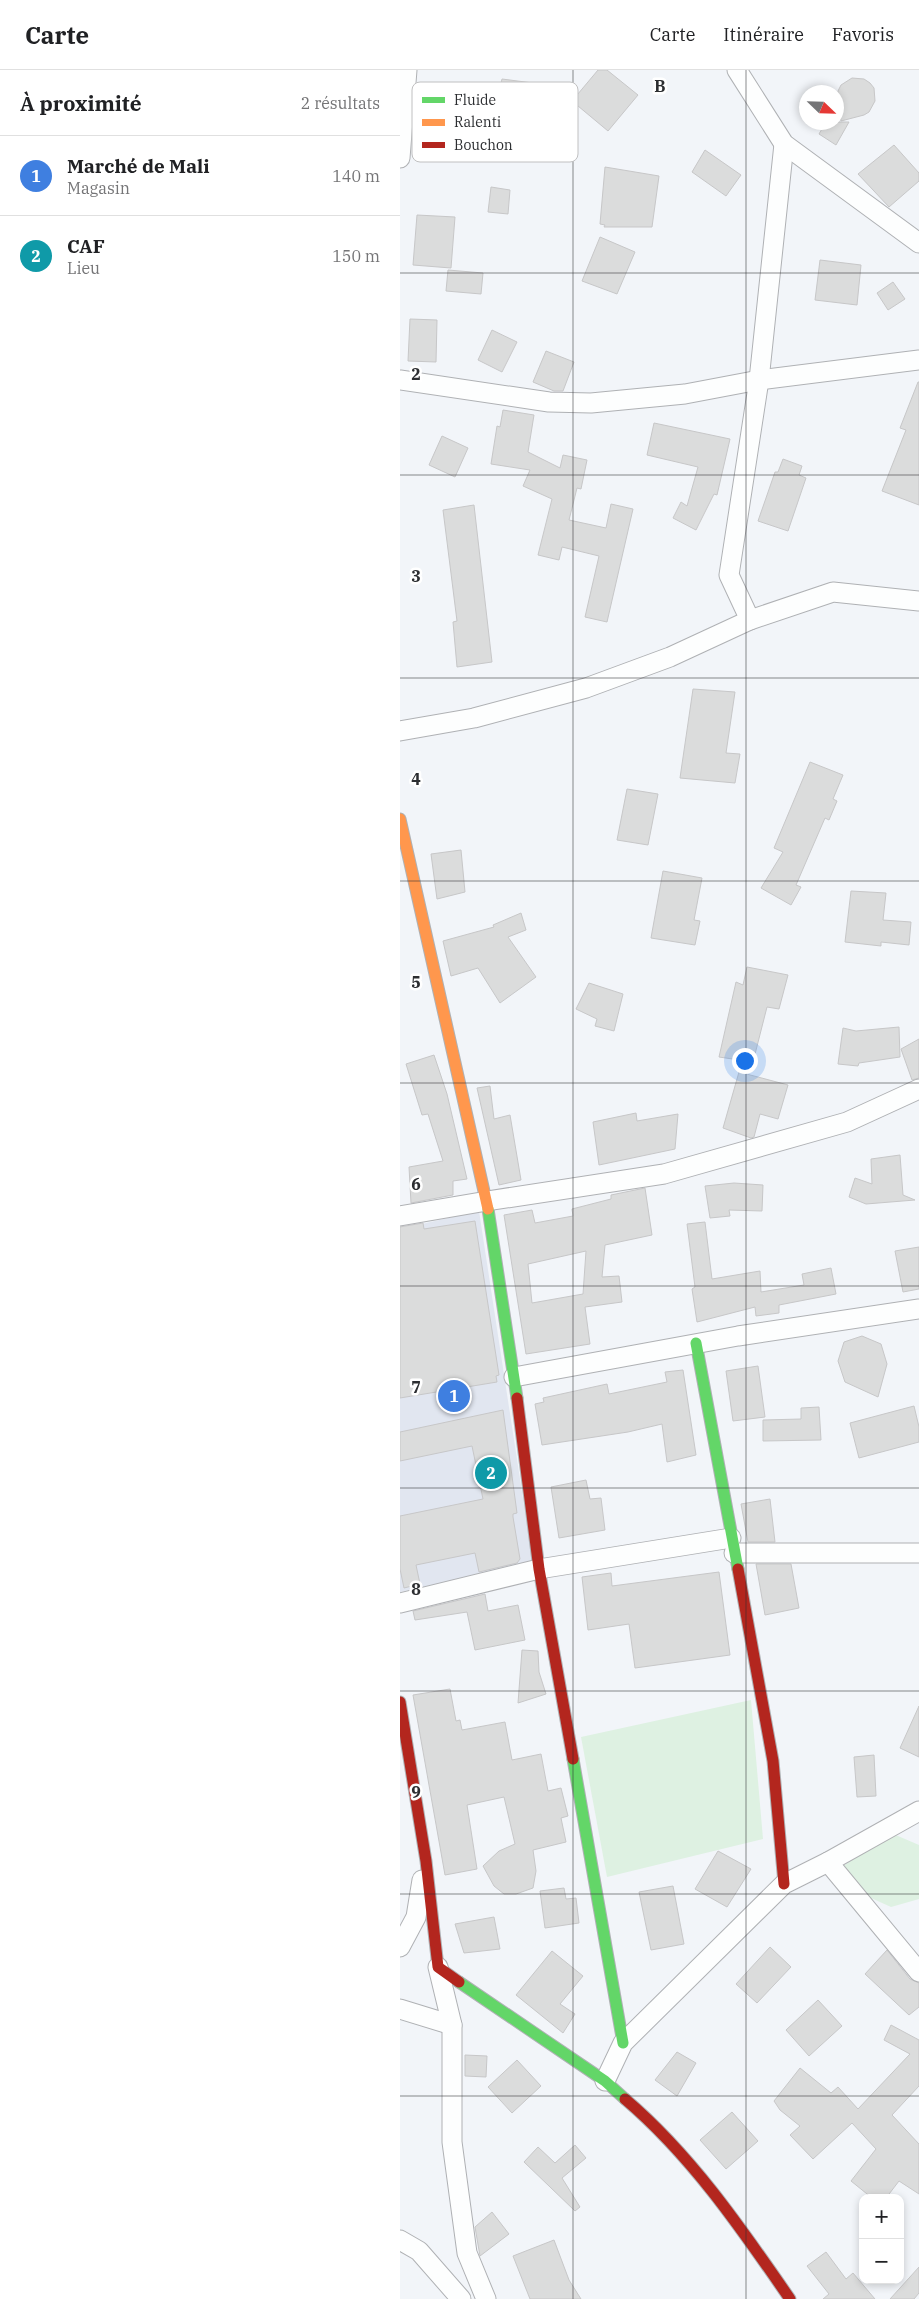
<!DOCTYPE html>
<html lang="fr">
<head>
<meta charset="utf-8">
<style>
  :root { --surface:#fff; --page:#f2f2f2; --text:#202124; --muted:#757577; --line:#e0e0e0; --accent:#7c3aed }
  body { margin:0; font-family:"IBM Plex Serif",serif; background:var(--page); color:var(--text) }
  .controls { position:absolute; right:15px; bottom:15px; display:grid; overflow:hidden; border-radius:10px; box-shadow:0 2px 8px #0003 }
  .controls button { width:45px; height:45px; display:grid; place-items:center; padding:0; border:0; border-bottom:1px solid var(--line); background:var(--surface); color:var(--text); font:25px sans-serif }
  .compass { position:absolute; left:399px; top:15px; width:45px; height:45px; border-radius:50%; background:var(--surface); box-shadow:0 2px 8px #0003; rotate:113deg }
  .you { position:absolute; left:344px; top:990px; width:18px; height:18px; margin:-12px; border:4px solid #fff; border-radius:50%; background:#1a73e8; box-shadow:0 0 0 8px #1a73e833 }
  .badge { display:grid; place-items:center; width:32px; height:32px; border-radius:50%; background:var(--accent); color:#fff; font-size:16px; font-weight:700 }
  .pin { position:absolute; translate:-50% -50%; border:2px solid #fff; box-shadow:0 1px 5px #0006 }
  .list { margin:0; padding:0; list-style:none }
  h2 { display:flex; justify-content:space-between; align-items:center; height:65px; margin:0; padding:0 20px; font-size:21px }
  h2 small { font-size:16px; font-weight:400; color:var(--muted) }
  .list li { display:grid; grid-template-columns:32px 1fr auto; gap:15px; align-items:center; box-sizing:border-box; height:80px; padding:0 20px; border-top:1px solid var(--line) }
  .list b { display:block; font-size:19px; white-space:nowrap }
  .list p { margin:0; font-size:16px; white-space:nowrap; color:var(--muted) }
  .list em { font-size:16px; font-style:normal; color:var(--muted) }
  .map { position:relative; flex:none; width:519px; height:2229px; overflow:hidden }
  header { display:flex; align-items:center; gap:30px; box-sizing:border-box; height:70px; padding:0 25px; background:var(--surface); border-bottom:1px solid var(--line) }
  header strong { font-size:24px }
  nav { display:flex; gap:28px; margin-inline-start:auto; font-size:18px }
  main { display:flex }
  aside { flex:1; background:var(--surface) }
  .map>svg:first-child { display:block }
  .built { fill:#e1e6f0 }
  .green { fill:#def1e2 }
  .building { fill:#dbdcdc; stroke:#c7c7c8; fill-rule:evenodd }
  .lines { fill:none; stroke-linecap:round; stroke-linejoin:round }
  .street-casing { stroke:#afb1b4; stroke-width:21 }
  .fast-casing { stroke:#afb1b4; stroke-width:13 }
  .slow-casing { stroke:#afb1b4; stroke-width:13 }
  .jam-casing { stroke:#afb1b4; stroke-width:13 }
  .street { stroke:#fdfefe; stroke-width:19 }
  .fast { stroke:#63d668; stroke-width:11 }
  .slow { stroke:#ff974d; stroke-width:11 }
  .jam { stroke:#b3261e; stroke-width:11 }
  .grid { fill:none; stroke:#2c2e31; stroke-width:1; stroke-opacity:0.55 }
  .key { fill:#fff; stroke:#c0c0c1; stroke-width:1 }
  .key-label { font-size:14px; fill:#2c2e31 }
  .grid-label { font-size:16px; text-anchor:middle; font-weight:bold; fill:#2c2e31; stroke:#fff; stroke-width:5; stroke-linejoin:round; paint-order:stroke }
</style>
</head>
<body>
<header>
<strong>Carte</strong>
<nav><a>Carte</a><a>Itinéraire</a><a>Favoris</a></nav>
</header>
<main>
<aside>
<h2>À proximité<small>2 résultats</small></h2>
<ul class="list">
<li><span class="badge" style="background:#3f7fe0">1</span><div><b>Marché de Mali</b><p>Magasin</p></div><em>140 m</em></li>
<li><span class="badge" style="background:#0f9aa8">2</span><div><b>CAF</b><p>Lieu</p></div><em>150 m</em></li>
</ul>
</aside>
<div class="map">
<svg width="519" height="2229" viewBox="0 0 519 2229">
  <rect width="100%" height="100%" fill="#f2f5f9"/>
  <polygon class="built" points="79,1141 133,1494 0,1522 0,1159"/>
  <g class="green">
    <polygon points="351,1630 363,1769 207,1807 181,1667"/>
    <polygon points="491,1763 519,1775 519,1829 491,1837 451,1819 442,1797"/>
  </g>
  <g class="building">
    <polygon points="198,0 207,0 238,25 208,61 172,31"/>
    <polygon points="452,8 464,9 470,13 474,18 475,31 469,42 464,45 441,51 437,28 438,21 441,15"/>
    <polygon points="102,9 133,13 126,54 92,50"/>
    <polygon points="426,52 449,52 436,75 419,64"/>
    <polygon points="494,75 519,103 519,111 489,137 458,104"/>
    <polygon points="305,80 341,105 326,126 292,102"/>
    <polygon points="205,97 259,106 252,157 204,157 205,155 200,154"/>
    <polygon points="91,117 110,120 108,144 88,142"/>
    <polygon points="17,145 55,147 51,198 13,195"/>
    <polygon points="200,167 235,182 217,224 182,211"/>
    <polygon points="420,190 461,195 457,235 415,230"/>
    <polygon points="48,200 83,203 81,224 46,221"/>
    <polygon points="493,212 505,229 488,240 477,223"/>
    <polygon points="10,249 37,250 36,292 8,291"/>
    <polygon points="92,260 117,272 102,302 78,290"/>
    <polygon points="146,281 174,292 163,321 154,321 133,312"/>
    <polygon points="518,312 519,312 519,435 482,421 506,360 500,358"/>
    <polygon points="103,340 134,345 128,382 160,398 163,385 187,390 181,419 177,418 169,450 206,458 211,434 233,439 207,552 185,547 199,486 162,477 159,490 138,485 152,429 123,416 130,400 91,394 97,356 100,357"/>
    <polygon points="254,353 330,369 317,425 314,424 296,460 273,448 281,432 287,436 298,397 247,385"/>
    <polygon points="42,366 68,378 55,407 29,395"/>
    <polygon points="383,389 402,396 399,405 406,408 388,461 358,451 375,402 378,402"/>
    <polygon points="74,435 92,592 57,597 53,552 57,551 43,440"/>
    <polygon points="293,619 335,622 326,683 340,684 335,713 280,708"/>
    <polygon points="410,692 443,705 433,729 437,731 429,750 425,748 396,815 401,817 391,835 361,818 383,782 374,778"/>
    <polygon points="227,719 258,724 248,775 217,770"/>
    <polygon points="61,780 65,822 37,829 31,784"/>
    <polygon points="263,801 302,808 294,850 300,851 295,875 251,868"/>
    <polygon points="451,821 486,823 483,850 511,852 509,875 481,872 481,876 445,872"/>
    <polygon points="121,843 126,860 108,867 136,907 100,933 78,898 51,906 43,871 94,857 93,855"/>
    <polygon points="347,897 388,905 379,939 367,937 353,992 319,987 336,912 343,915"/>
    <polygon points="189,913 223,924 214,961 195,956 197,949 176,939"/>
    <polygon points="499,957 500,987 459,993 458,996 438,994 443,958 456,961"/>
    <polygon points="519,969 519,1008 512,1010 501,979"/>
    <polygon points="34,985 47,1024 67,1109 53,1111 53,1125 11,1133 9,1097 43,1091 28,1044 22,1045 6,994"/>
    <polygon points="339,1002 388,1015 378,1049 360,1044 354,1067 351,1068 323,1058"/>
    <polygon points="90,1016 94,1049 110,1045 121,1110 99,1115 77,1018"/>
    <polygon points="236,1043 237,1051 278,1044 275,1079 199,1095 193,1052"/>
    <polygon points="500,1085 503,1125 515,1130 466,1134 449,1127 455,1108 472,1114 471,1089"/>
    <polygon points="334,1113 363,1115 362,1141 329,1140 330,1146 310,1148 305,1116"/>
    <path d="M245 1118 252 1165 205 1175 202 1207 219 1206 222 1232 185 1237 190 1274 126 1284 104 1145 132 1140 135 1153 173 1146 172 1139 211 1129V1125ZM186 1181 183 1224 132 1233 128 1194Z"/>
    <polygon points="75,1151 99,1305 96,1306 97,1312 0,1328 0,1157 23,1153 24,1159"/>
    <polygon points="305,1152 312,1209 360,1201 361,1222 404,1215 402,1204 431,1198 436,1224 379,1235 379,1243 356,1246 355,1237 297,1252 292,1219 295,1217 287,1154"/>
    <polygon points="519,1177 519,1219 503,1222 495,1181"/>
    <polygon points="462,1266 481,1274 487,1294 478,1327 445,1312 438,1291 444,1272"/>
    <polygon points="358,1296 365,1347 333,1351 326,1301"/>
    <polygon points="283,1300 296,1385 267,1392 262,1354 228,1362 142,1375 135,1334 144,1332 143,1328 207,1314 209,1324 267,1312 265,1302"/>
    <polygon points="514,1336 519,1357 519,1372 459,1388 450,1353"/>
    <polygon points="419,1337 421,1370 363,1371 363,1350 401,1349 401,1338"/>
    <polygon points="103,1340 117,1443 113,1444 113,1447 120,1489 117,1493 79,1502 75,1483 16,1495 20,1514 4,1518 0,1499 0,1446 83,1429 72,1376 0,1391 0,1362"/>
    <polygon points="186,1410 190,1429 201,1428 205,1460 159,1468 151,1417"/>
    <polygon points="370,1429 375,1472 348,1472 341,1434"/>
    <polygon points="356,1494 391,1494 399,1538 365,1545"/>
    <polygon points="319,1502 330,1585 235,1598 229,1554 188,1560 182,1507 211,1503 212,1516"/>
    <polygon points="85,1524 88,1541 118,1535 125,1570 75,1580 67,1542 15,1550 13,1541"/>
    <polygon points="122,1580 138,1581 139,1602 146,1624 118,1633"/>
    <polygon points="50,1619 56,1651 60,1650 62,1660 105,1652 112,1690 141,1684 148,1721 161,1718 168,1746 161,1748 166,1772 133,1780 136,1801 133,1818 116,1824 104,1824 94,1816 83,1796 99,1781 115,1774 104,1727 67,1735 77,1799 45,1805 13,1625"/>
    <polygon points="519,1636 519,1687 500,1678"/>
    <polygon points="474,1685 476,1726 457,1727 454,1687"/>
    <polygon points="318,1781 351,1799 327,1837 295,1819"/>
    <polygon points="273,1816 284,1874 251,1880 239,1822"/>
    <polygon points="164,1818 166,1829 176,1828 179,1853 145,1858 140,1821"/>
    <polygon points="94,1847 100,1879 64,1883 55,1854"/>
    <polygon points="370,1877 391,1897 357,1933 336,1914"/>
    <polygon points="487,1880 510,1909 519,1913 519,1937 509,1945 465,1904"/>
    <polygon points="152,1881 183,1906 160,1934 175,1944 163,1963 116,1925"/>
    <polygon points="418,1930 442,1956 409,1986 386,1960"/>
    <polygon points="491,1955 519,1970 519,2016 492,2045 519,2074 519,2124 499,2111 486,2128 472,2128 451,2111 476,2079 452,2053 413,2089 390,2065 400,2056 380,2040 374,2031 400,1998 431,2023 438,2017 458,2039 510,1984 484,1970"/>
    <polygon points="277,1982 296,1993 277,2026 255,2010"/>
    <polygon points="65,1985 87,1986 86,2007 65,2006"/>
    <polygon points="117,1990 141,2016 112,2043 88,2017"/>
    <polygon points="332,2042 358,2071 326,2099 300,2070"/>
    <polygon points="175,2075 186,2088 162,2108 180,2137 175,2141 124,2092 138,2077 155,2093"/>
    <polygon points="92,2142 109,2164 80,2186 75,2157"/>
    <polygon points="154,2170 169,2210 181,2229 130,2229 113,2186"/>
    <polygon points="426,2182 446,2209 453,2203 475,2229 423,2229 429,2224 407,2196"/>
    <polygon points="519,2197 519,2223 514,2229 490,2229"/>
  </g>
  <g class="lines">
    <defs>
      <g id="street">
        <polyline points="337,0 384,74 519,173"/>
        <polyline points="0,88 7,0"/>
        <polyline points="0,310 149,332 191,333 285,324 359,310 519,290"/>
        <polyline points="350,550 329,505 359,310 384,74"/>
        <polyline points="0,661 74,648 186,618 270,587 350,550 433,522 519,531"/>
        <polyline points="0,1146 87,1131 264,1104 447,1052 519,1019"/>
        <polyline points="114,1307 338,1266 519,1239"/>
        <polyline points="334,1483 519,1483"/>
        <polyline points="0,1533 139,1499 331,1468"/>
        <polyline points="428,1792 519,1902"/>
        <polyline points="0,1877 16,1847 22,1810"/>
        <polyline points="38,1897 52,1955 52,2072 67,2183 86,2229"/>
        <polyline points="0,1939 52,1955"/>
        <polyline points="205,2011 223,1973 384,1814 428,1792 519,1741"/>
        <polyline points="0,2170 19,2181 61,2229"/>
      </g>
      <g id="fast">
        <polyline points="88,1139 117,1328"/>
        <polyline points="296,1273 338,1499"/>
        <polyline points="173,1689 223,1973"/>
        <polyline points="59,1912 205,2011 225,2029"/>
      </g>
      <polyline id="slow" points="0,749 88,1139"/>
      <g id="jam">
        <polyline points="117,1328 139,1499 173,1689"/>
        <polyline points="338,1499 373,1691 384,1814"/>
        <polyline points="0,1632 26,1791 38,1897 59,1912"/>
        <path d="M225 2029C291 2085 341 2158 390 2229"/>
      </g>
    </defs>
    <use href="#street" class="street-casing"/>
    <use href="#fast" class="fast-casing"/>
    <use href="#slow" class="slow-casing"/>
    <use href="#jam" class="jam-casing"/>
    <use href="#street" class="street"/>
    <use href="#fast" class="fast"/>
    <use href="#slow" class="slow"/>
    <use href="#jam" class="jam"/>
  </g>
  <path class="grid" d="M173 0V2229M346 0V2229M0 203H519M0 405H519M0 608H519M0 811H519M0 1013H519M0 1216H519M0 1418H519M0 1621H519M0 1824H519M0 2026H519"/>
  <rect x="12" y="12" width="166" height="80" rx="8" class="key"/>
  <rect x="22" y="27" width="23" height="6" fill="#63d668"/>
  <rect x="22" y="49" width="23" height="7" fill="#ff974d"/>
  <rect x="22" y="72" width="23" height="6" fill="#b3261e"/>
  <g class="key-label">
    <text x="54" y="35">Fluide</text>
    <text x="54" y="57">Ralenti</text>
    <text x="54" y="80">Bouchon</text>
  </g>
  <g class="grid-label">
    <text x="260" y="22">B</text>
    <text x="16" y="310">2</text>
    <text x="16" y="512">3</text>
    <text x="16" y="715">4</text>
    <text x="16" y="918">5</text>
    <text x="16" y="1120">6</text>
    <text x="16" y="1323">7</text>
    <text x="16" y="1525">8</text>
    <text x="16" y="1728">9</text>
  </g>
</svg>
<div class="controls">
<button>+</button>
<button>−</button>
</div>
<svg class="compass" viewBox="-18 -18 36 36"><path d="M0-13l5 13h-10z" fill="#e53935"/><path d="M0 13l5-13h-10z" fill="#757577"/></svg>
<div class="you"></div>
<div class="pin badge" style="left:54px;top:1326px;background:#3f7fe0">1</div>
<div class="pin badge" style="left:91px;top:1403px;background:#0f9aa8">2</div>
</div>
</main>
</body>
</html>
